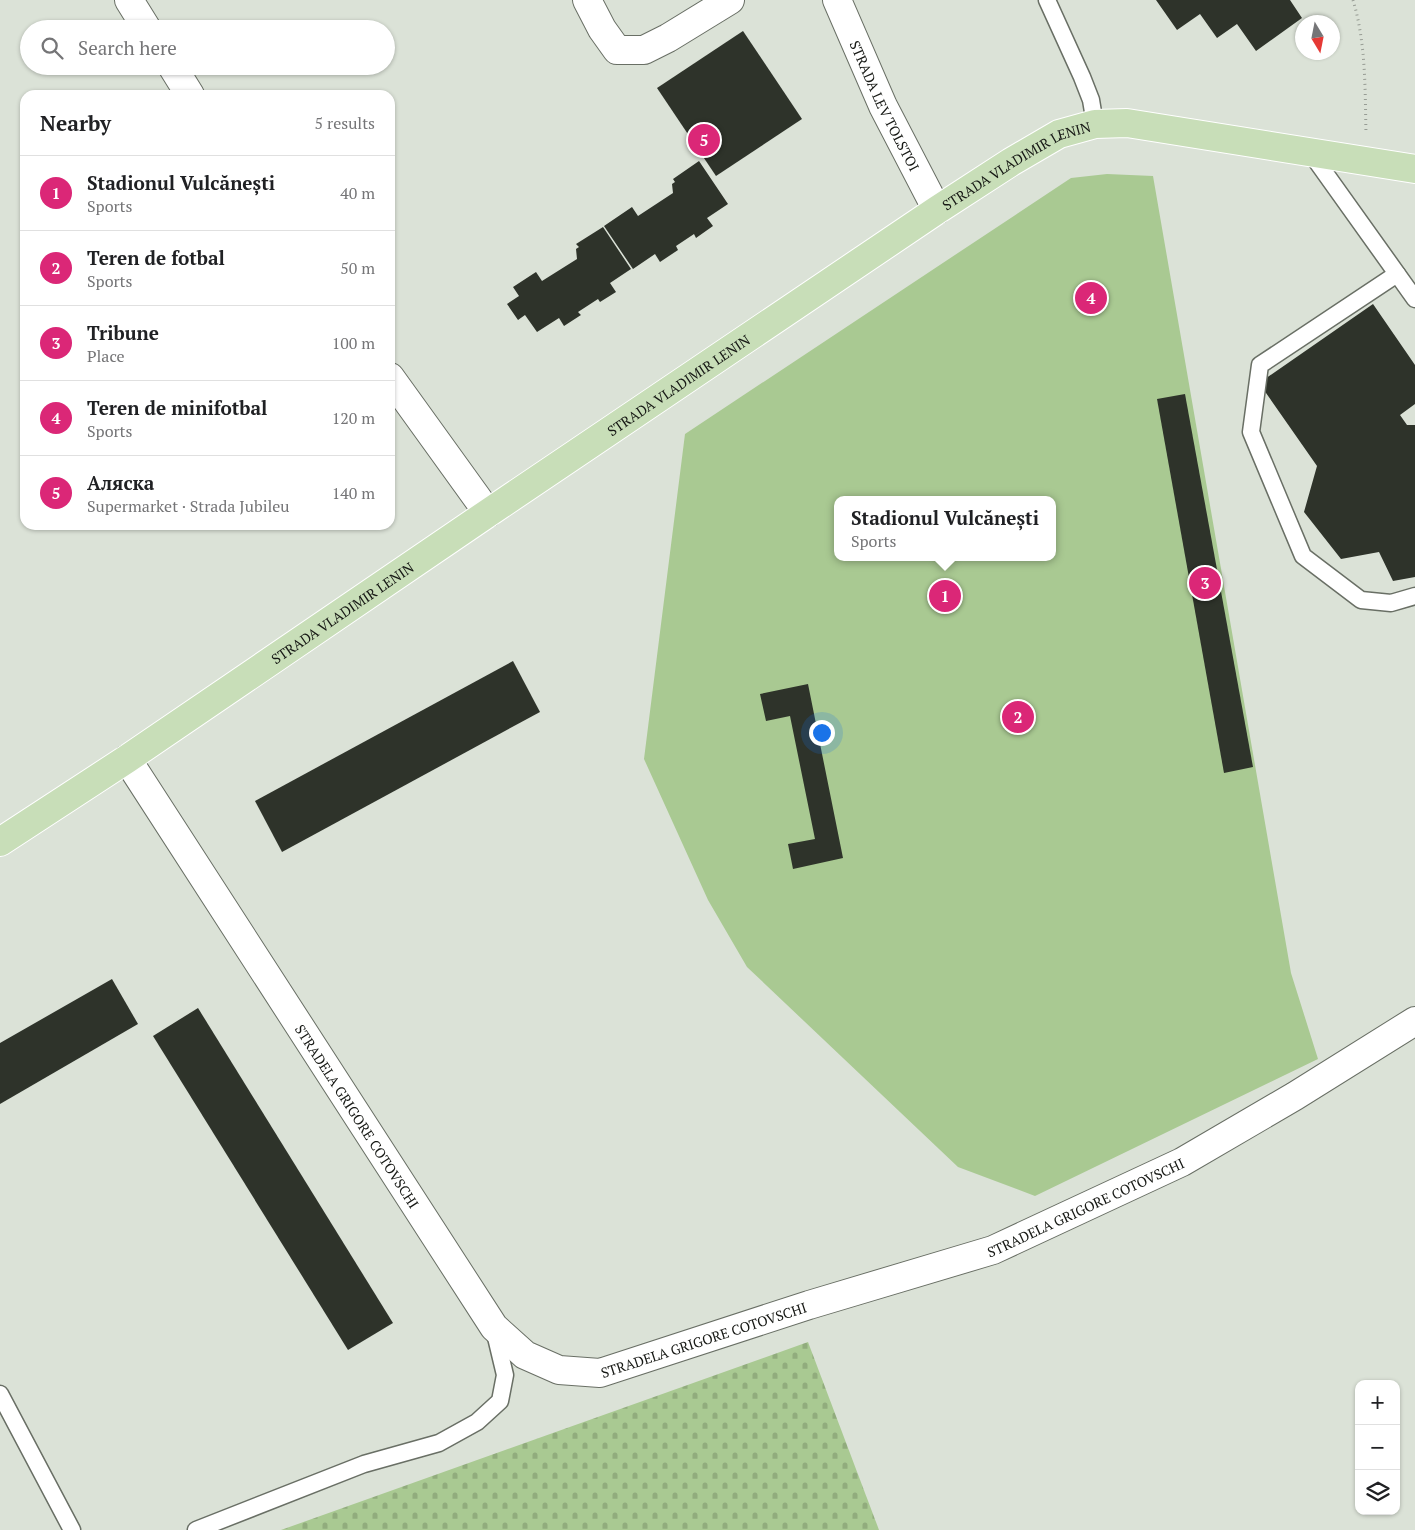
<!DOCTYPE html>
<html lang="en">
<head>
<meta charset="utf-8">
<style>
  :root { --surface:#fff; --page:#f2f2f2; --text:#202124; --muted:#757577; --line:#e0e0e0; --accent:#db2777 }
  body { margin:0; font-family:"PT Serif",serif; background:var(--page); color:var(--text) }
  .controls { position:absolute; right:15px; bottom:15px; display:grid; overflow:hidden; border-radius:10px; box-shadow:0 1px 4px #0004 }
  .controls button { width:45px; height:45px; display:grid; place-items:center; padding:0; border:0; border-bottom:1px solid var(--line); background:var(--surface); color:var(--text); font:25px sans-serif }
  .compass { position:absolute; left:1295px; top:15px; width:45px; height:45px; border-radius:50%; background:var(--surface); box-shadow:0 1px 4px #0004; rotate:170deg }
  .you { position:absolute; left:821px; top:732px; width:18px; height:18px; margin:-12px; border:4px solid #fff; border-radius:50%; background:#1a73e8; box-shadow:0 0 0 8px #1a73e833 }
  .badge { display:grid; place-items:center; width:32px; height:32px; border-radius:50%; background:var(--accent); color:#fff; font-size:16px; font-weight:700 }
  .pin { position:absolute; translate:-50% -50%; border:2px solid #fff; box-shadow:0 1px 5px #0006 }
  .popup { position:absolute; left:834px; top:496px; width:222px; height:65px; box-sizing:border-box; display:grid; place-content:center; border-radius:10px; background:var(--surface); filter:drop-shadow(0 1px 4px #0005); font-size:16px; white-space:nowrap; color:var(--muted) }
  .popup b { font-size:19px; color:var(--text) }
  .popup::after { content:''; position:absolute; left:50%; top:100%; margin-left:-10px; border:10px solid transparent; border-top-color:var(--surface) }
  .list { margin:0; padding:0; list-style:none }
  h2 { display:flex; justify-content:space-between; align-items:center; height:65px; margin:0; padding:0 20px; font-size:21px }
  h2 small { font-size:16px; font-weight:400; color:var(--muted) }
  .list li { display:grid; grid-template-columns:32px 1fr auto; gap:15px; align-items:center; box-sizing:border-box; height:75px; padding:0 20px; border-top:1px solid var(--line) }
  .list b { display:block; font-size:19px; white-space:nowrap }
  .list p { margin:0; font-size:16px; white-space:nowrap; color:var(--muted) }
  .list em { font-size:16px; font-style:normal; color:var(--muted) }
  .icon { flex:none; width:28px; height:28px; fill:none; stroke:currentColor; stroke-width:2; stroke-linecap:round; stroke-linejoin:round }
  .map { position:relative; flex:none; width:1415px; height:1530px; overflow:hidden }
  .search { position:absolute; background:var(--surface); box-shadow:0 1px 4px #0004; left:20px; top:20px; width:375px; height:55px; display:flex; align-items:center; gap:12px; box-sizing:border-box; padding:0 18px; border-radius:28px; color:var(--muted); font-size:19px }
  .panel { position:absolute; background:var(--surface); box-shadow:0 1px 4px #0004; left:20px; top:90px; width:375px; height:440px; border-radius:15px }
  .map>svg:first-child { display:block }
  .grass { fill:#a9c992; fill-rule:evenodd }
  .cemetery { fill:url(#cemetery-stones) }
  .building { fill:#2e332a }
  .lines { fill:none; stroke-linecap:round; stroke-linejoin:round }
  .lane-casing { stroke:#696f65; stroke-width:19 }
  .street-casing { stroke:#696f65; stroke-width:30 }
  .primary-casing { stroke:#fff; stroke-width:30 }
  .path { stroke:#979c94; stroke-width:3; stroke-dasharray:1 4; stroke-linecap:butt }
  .lane { stroke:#fff; stroke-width:16 }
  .street { stroke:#fff; stroke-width:28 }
  .primary { stroke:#c8deb8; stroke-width:28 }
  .labels { text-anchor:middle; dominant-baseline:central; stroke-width:5; stroke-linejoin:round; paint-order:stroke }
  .street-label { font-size:14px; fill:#161814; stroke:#dbe2d7 }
</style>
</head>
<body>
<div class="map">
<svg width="1415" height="1530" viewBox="0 0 1415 1530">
  <defs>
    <pattern id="cemetery-stones" width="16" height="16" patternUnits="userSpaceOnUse" patternTransform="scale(1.25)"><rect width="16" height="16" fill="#a9c992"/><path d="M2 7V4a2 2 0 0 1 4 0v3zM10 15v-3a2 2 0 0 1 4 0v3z" fill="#91ac7d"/></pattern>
  </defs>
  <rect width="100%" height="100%" fill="#dbe2d7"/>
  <path class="grass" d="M1107 174 1153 176 1291 973 1318 1059 1035 1196 958 1167 747 967 708 900 644 759 685 434 1071 178ZM838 500H1052V557H838Z"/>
  <polygon class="cemetery" points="808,1342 879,1530 281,1530"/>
  <g class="building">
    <polygon points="1156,0 1290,0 1302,18 1256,51 1237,24 1217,38 1200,14 1177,30"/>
    <polygon points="743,31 802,119 716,176 657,88"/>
    <polygon points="699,161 728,204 707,218 713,226 696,238 694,234 676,246 678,250 660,262 655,254 633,269 604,226 632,207 638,216 673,193 672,184 675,182 673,179"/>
    <polygon points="603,227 631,269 610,283 616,292 600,302 598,299 578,312 581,315 564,326 559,318 537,332 525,315 518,320 507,304 519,296 513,287 536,272 542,281 577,259 576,249 579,247 576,244"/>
    <polygon points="1373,304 1415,365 1415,404 1400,415 1407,425 1415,425 1415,577 1393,581 1379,552 1341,559 1304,512 1317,466 1259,383"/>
    <polygon points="1185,394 1253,767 1224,773 1157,399"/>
    <polygon points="513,661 540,712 282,852 255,801"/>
    <polygon points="808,684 843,858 793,869 788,844 815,839 790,716 766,721 760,694"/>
    <polygon points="112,979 138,1024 0,1104 0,1043"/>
    <polygon points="198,1008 393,1323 348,1350 153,1036"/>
  </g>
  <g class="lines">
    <defs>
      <g id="lane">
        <polyline points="1047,0 1082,77 1091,100 1095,124"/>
        <polyline points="1310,152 1415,299"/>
        <polyline points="1397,274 1260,365 1251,432 1303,556 1361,600 1391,603 1415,596"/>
        <polyline points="0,1394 72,1530"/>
        <polyline points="196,1530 364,1464 439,1443 477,1422 500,1401 505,1375 494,1329"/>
      </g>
      <g id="street">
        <polyline points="129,0 147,29"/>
        <polyline points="587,0 602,29 617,50 644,50 668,38 730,0"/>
        <path id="s1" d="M837 0 883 106 937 210"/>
        <polyline points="172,66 190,95"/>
        <polyline points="390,377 488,513"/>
        <path id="s2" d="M127 759 494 1327 525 1355 559 1370 600 1373 809 1305 993 1250 1182 1162 1295 1096 1415 1021"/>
      </g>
      <g id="primary">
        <path id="s3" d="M0 842 127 759 488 513 937 210 1011 162 1059 134 1095 124 1127 123 1415 169"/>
      </g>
    </defs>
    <use href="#lane" class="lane-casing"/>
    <use href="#street" class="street-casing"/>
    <use href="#primary" class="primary-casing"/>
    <path class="path" d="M1353 0C1366 43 1365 89 1366 134"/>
    <use href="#lane" class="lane"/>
    <use href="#street" class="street"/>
    <use href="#primary" class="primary"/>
  </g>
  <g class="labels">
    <g class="street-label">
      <text stroke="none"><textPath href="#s1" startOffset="116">STRADA LEV TOLSTOI</textPath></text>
      <text stroke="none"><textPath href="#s3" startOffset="1222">STRADA VLADIMIR LENIN</textPath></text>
      <text stroke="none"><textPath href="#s3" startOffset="818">STRADA VLADIMIR LENIN</textPath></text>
      <text stroke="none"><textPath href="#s3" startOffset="412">STRADA VLADIMIR LENIN</textPath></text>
      <text stroke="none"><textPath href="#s2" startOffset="425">STRADELA GRIGORE COTOVSCHI</textPath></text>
      <text stroke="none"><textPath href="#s2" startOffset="1310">STRADELA GRIGORE COTOVSCHI</textPath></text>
      <text stroke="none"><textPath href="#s2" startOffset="905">STRADELA GRIGORE COTOVSCHI</textPath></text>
    </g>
  </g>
</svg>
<div class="controls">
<button>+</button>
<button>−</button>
<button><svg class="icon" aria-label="layers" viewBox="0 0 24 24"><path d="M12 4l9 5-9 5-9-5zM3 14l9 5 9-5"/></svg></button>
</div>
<svg class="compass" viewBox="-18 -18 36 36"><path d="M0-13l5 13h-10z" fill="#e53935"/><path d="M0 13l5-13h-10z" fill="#757577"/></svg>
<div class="you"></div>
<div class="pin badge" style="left:945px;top:596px">1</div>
<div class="popup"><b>Stadionul Vulcănești</b>Sports</div>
<div class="pin badge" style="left:1018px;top:717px">2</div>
<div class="pin badge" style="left:1205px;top:583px">3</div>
<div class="pin badge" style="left:1091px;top:298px">4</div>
<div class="pin badge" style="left:704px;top:140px">5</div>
<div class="search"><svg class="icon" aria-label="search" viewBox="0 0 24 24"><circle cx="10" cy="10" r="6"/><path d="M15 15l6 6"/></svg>Search here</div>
<section class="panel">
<h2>Nearby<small>5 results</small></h2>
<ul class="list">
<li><span class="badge">1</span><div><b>Stadionul Vulcănești</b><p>Sports</p></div><em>40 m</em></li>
<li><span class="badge">2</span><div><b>Teren de fotbal</b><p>Sports</p></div><em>50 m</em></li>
<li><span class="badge">3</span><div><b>Tribune</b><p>Place</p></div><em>100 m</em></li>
<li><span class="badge">4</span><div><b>Teren de minifotbal</b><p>Sports</p></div><em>120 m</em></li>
<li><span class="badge">5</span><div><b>Аляска</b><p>Supermarket · Strada Jubileu</p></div><em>140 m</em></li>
</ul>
</section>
</div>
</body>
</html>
